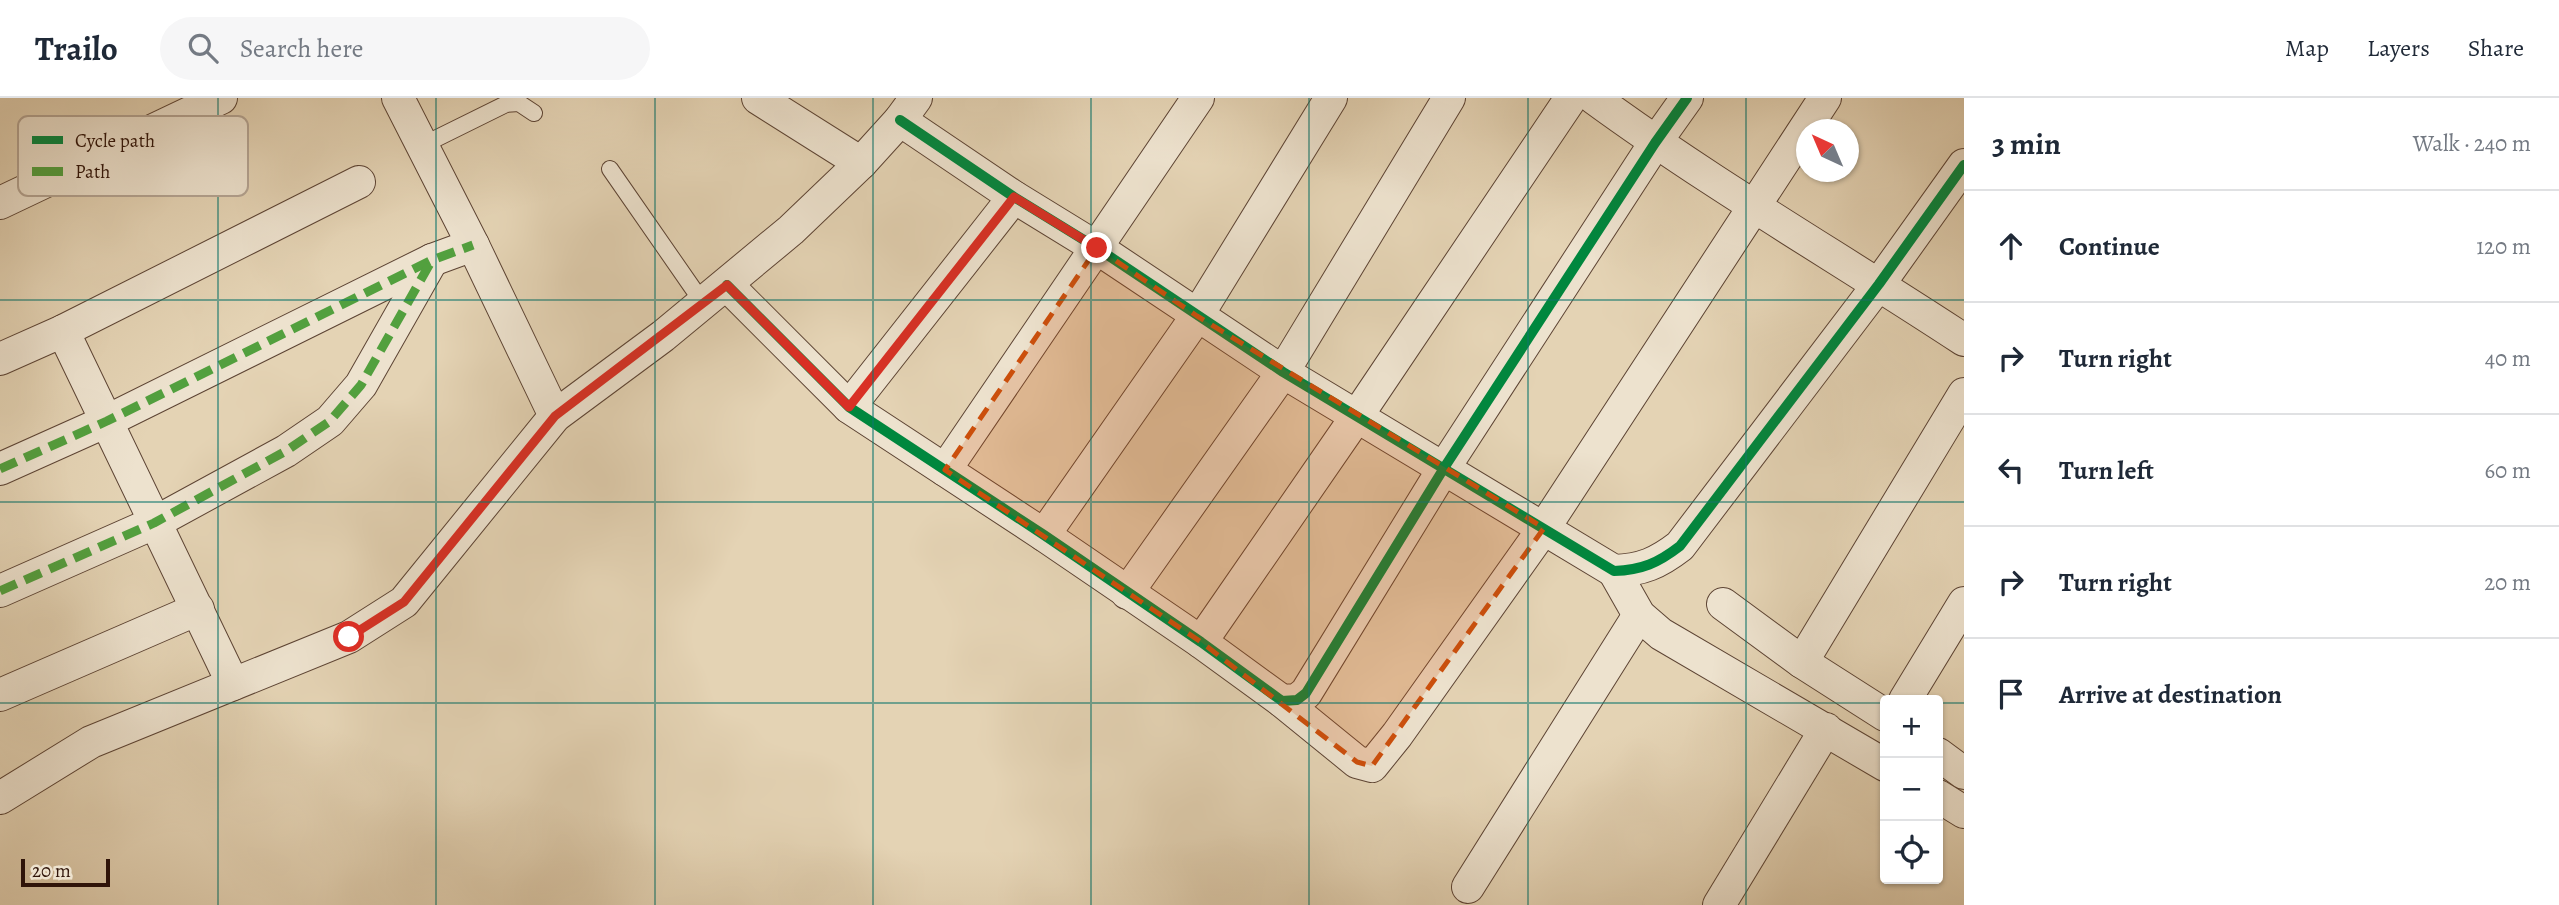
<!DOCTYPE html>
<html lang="en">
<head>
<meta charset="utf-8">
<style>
  :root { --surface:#fff; --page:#f6f6f7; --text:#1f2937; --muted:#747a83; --line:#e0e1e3 }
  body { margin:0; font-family:Alegreya,serif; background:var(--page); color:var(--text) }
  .controls { position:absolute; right:21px; bottom:21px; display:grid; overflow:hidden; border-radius:7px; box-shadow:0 2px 5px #0004 }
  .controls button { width:63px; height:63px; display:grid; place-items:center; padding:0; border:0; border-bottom:2px solid var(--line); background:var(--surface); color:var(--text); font:35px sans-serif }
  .compass { position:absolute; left:1796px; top:21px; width:63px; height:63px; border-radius:50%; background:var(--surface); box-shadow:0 2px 5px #0004; rotate:316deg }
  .scale { position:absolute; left:21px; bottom:18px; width:89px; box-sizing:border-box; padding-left:7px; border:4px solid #301409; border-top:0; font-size:19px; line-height:24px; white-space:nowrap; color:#301409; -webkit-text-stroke:5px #ede2ce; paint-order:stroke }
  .stop { position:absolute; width:21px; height:21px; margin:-16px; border:5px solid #d93025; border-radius:50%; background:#fff }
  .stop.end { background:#d93025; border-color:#fff; box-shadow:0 2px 7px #0008 }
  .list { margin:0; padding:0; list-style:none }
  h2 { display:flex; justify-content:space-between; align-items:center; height:91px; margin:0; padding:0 28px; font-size:30px }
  h2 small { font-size:23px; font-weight:400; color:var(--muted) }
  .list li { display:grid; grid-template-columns:46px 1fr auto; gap:21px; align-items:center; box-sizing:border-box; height:112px; padding:0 28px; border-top:2px solid var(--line) }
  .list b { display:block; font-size:26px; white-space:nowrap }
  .list em { font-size:23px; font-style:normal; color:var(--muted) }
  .icon { flex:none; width:38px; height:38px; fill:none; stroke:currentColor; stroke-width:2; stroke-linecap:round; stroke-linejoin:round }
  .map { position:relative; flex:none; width:1964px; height:807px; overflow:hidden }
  header { display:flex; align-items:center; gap:42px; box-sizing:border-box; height:98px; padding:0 35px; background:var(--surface); border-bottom:2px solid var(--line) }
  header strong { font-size:33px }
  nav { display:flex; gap:38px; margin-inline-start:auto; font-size:24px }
  .search { width:490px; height:63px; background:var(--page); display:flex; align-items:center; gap:18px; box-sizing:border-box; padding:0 24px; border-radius:38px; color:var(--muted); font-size:26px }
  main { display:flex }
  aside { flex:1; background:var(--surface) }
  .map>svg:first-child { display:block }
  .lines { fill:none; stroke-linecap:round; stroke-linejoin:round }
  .service-casing { stroke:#5d4434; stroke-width:18 }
  .minor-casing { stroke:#5d4434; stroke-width:34 }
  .service { stroke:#ede2ce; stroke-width:16 }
  .minor { stroke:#ede2ce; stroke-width:32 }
  .quiet { stroke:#52a03e; stroke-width:9; stroke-dasharray:18 9; stroke-linecap:butt }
  .cycleway-casing { stroke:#ede2ce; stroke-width:15 }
  .cycleway { stroke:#00873e; stroke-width:10 }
  .route { stroke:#d93025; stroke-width:9 }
  .marked { fill:#cc4f0c; fill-opacity:0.2; stroke:#cc4f0c; stroke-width:5; stroke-dasharray:14 9; stroke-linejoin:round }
  .grid { fill:none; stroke:#0f766e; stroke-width:2; stroke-opacity:0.55 }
  .key { fill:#ede2ce; stroke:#b4a493; stroke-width:2 }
  .key-label { font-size:19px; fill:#301409 }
</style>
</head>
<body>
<header>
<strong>Trailo</strong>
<div class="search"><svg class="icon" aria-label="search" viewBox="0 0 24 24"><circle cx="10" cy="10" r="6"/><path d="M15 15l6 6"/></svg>Search here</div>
<nav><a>Map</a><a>Layers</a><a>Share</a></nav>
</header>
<main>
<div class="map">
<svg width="1964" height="807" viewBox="0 0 1964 807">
  <rect width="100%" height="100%" fill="#e4d3b4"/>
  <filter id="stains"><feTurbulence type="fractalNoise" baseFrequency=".00286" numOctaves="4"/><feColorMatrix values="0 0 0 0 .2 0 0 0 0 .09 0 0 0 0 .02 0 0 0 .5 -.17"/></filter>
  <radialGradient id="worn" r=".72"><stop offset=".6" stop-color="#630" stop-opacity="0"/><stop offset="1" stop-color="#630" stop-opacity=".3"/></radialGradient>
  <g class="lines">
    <defs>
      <g id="service">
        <polyline points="423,47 506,6 519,5 534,15"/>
        <polyline points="610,71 703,205"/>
      </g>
      <g id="minor">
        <polyline points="398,0 473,147 555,318"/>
        <polyline points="758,0 861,65"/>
        <path d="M1594 0C1713 87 1841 161 1964 242"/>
        <path d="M900 22 1014 99 1097 150 1283 274 1614 473C1642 472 1658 465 1680 448L1879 186 1964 67"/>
        <polyline points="0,105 221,0"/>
        <polyline points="727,187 849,309 1044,437 1201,544 1282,603 1297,602 1306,595 1444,370 1655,45 1687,0"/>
        <polyline points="63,233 233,586"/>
        <polyline points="0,261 63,233 359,84"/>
        <polyline points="849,309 1014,99"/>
        <polyline points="0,371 107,323 432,162 473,147"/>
        <polyline points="945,372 1198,0"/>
        <polyline points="1044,437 1197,218 1331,0"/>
        <polyline points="1614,473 1639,517 1661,536 1885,667"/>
        <polyline points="0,493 154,425 286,353 330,323 361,287 432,162"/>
        <polyline points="1127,495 1283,274 1449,0"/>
        <polyline points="1723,506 1802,564 1885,617"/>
        <polyline points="1201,544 1357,318 1571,0"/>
        <polyline points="1802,564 1964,296"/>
        <polyline points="0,597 198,511"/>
        <polyline points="1905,602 1964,505"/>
        <polyline points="1282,603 1357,664 1372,668 1397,637 1544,430 1825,0"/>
        <polyline points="1938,656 1964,675"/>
        <polyline points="1938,698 1964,714"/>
        <polyline points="0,700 91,644 349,539 404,504 555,318 663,238 791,132 861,65 900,22 916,0"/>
        <polyline points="1468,789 1639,517"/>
        <polyline points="1719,807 1826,631"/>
      </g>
    </defs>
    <use href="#service" class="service-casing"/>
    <use href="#minor" class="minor-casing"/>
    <use href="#service" class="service"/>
    <use href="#minor" class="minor"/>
    <g class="quiet">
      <polyline points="0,371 107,323 432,162 473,147"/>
      <polyline points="0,493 154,425 286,353 330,323 361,287 432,162"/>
    </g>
    <defs>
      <g id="cycleway">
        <path d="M900 22 1014 99 1097 150 1283 274 1614 473C1642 472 1658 465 1680 448L1879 186 1964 67"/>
        <polyline points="727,187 849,309 1044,437 1201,544 1282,603 1297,602 1306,595 1444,370 1655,45 1687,0"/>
      </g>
    </defs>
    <use href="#cycleway" class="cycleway-casing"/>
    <use href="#cycleway" class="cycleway"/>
  </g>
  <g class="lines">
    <polyline class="route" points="349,539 404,504 555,318 727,187 849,309 1014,99 1097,150"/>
  </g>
  <path class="marked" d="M1097 150 1197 218 1544 430 1372 668 1357 664 1201 544 945 372Z"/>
  <path class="grid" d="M218 0V807M436 0V807M655 0V807M873 0V807M1091 0V807M1309 0V807M1528 0V807M1746 0V807M0 202H1964M0 404H1964M0 605H1885M1938 605H1964"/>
  <rect x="18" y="18" width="230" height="80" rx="10" class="key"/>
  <rect x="32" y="38" width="31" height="8" fill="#00873e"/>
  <rect x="32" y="69" width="31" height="9" fill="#52a03e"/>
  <g class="key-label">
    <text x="75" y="49">Cycle path</text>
    <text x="75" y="80">Path</text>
  </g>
  <rect width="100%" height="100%" filter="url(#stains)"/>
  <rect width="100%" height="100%" fill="url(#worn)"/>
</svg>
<div class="controls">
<button>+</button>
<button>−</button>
<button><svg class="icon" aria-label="locate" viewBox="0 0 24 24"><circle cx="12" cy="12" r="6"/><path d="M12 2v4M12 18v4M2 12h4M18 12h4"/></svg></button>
</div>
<svg class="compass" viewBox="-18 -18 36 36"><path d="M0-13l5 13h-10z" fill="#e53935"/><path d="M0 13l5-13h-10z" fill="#747a83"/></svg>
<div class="scale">20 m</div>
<div class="stop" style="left:349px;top:539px"></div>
<div class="stop end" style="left:1097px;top:150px"></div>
</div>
<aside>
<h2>3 min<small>Walk · 240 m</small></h2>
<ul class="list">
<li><svg class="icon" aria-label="ahead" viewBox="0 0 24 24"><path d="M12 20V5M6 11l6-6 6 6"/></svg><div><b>Continue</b></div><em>120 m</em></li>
<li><svg class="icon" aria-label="right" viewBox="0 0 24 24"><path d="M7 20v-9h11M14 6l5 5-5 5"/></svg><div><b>Turn right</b></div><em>40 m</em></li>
<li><svg class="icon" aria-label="left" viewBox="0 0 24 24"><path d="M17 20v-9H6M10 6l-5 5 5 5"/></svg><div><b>Turn left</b></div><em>60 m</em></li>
<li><svg class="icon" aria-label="right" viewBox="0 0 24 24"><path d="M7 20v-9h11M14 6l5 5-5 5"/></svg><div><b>Turn right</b></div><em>20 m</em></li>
<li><svg class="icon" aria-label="arrive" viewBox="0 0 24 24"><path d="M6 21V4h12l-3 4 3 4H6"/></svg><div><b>Arrive at destination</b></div></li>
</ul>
</aside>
</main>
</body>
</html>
